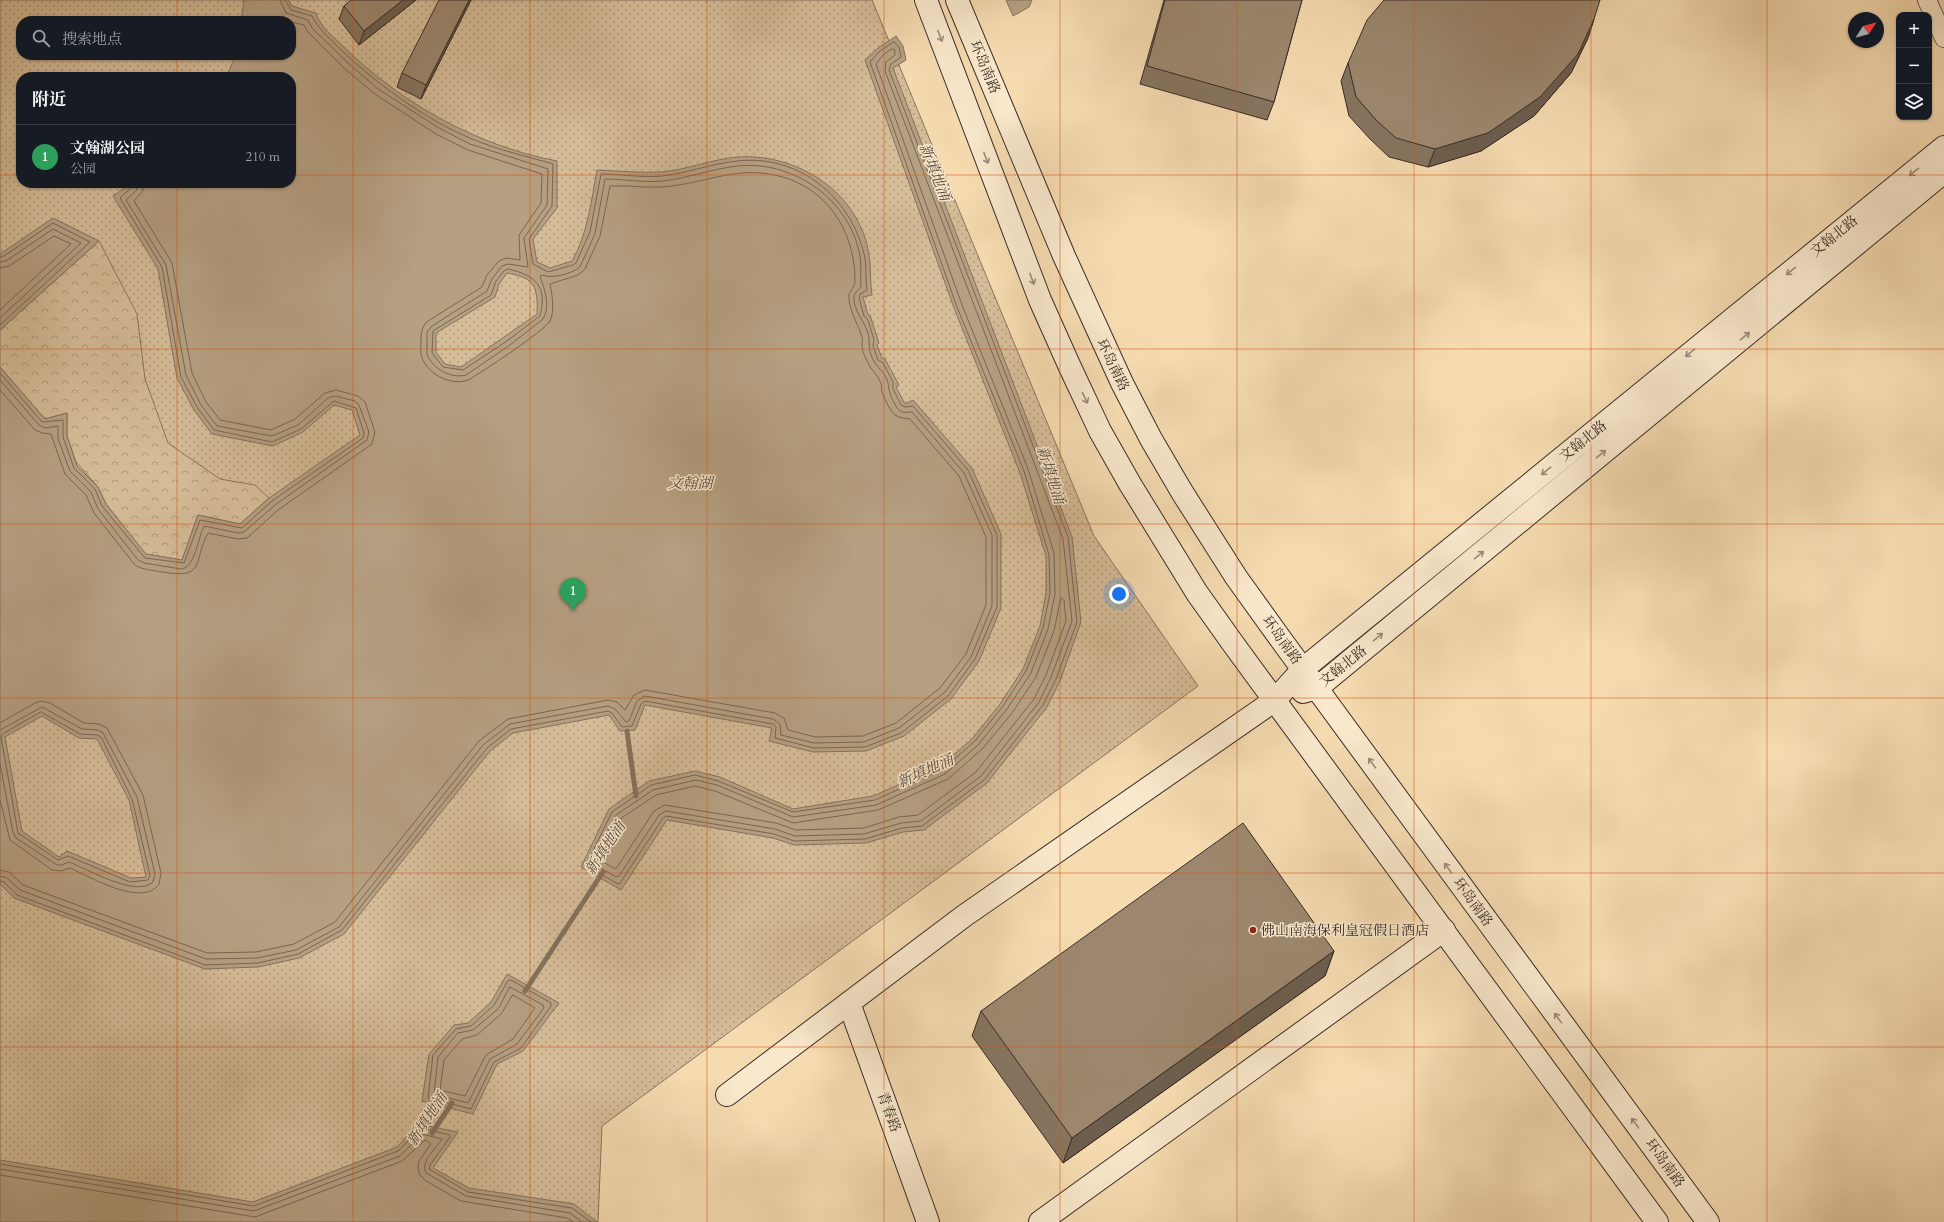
<!DOCTYPE html>
<html lang="zh">
<head>
<meta charset="utf-8">
<style>
  :root { --surface:#171b24; --page:#242831; --text:#f1f3f6; --muted:#9ea1a6; --line:#363941; --accent:#2563eb }
  body { margin:0; font-family:Cardo,"Noto Serif SC",serif; background:var(--page); color:var(--text) }
  .controls { position:absolute; right:12px; top:12px; display:grid; overflow:hidden; border-radius:8px; box-shadow:0 1px 3px #0004 }
  .controls button { width:36px; height:36px; display:grid; place-items:center; padding:0; border:0; border-bottom:1px solid var(--line); background:var(--surface); color:var(--text); font:20px sans-serif }
  .compass { position:absolute; left:1848px; top:12px; width:36px; height:36px; border-radius:50%; background:var(--surface); box-shadow:0 1px 3px #0004; rotate:54deg }
  .you { position:absolute; left:1119px; top:594px; width:14px; height:14px; margin:-10px; border:3px solid #fff; border-radius:50%; background:#1a73e8; box-shadow:0 0 0 6px #1a73e833 }
  .badge { display:grid; place-items:center; width:26px; height:26px; border-radius:50%; background:var(--accent); color:#fff; font-size:13px; font-weight:700 }
  .pin { position:absolute; translate:-50% -33px; filter:drop-shadow(0 1px 2px #0008) }
  .pin::after { content:''; position:absolute; top:21px; width:14px; height:12px; background:inherit; clip-path:polygon(0 0,100% 0,50% 100%) }
  .list { margin:0; padding:0; list-style:none }
  h2 { display:flex; justify-content:space-between; align-items:center; height:52px; margin:0; padding:0 16px; font-size:17px }
  h2 small { font-size:13px; font-weight:400; color:var(--muted) }
  .list li { display:grid; grid-template-columns:26px 1fr auto; gap:12px; align-items:center; box-sizing:border-box; height:64px; padding:0 16px; border-top:1px solid var(--line) }
  .list b { display:block; font-size:15px; white-space:nowrap }
  .list p { margin:0; font-size:13px; white-space:nowrap; color:var(--muted) }
  .list em { font-size:13px; font-style:normal; color:var(--muted) }
  .icon { flex:none; width:22px; height:22px; fill:none; stroke:currentColor; stroke-width:2; stroke-linecap:round; stroke-linejoin:round }
  .map { position:relative; flex:none; width:1944px; height:1222px; overflow:hidden }
  .search { position:absolute; background:var(--surface); box-shadow:0 1px 3px #0004; left:16px; top:16px; width:280px; height:44px; display:flex; align-items:center; gap:10px; box-sizing:border-box; padding:0 14px; border-radius:16px; color:var(--muted); font-size:15px }
  .panel { position:absolute; background:var(--surface); box-shadow:0 1px 3px #0004; left:16px; top:72px; width:280px; height:116px; border-radius:16px }
  .map>svg:first-child { display:block }
  .grass { fill:url(#grass-dots); stroke:#887460; fill-rule:evenodd }
  .forest { fill:url(#forest-crowns); stroke:#887460 }
  .water { fill:#b6a082; stroke:#84725d; fill-rule:evenodd }
  .lines { fill:none; stroke-linecap:round; stroke-linejoin:round }
  .shore { stroke:#786654; stroke-width:1 }
  .stream { stroke:#84725d; stroke-width:5 }
  .street-casing { stroke:#695849; stroke-width:20 }
  .secondary-casing { stroke:#3a2c26; stroke-width:24 }
  .street { stroke:#f9e8cc; stroke-width:18 }
  .secondary { stroke:#f9e8cc; stroke-width:22 }
  .wall { fill:#86745f; stroke:#3a2c26 }
  .shaded-wall { fill:#6d5e4d; stroke:#3a2c26 }
  .building { fill:#9c876e; stroke:#3a2c26 }
  .oneway { stroke:#9a8a79 }
  .grid { fill:none; stroke:#d7540f; stroke-width:1; stroke-opacity:0.55 }
  .poi-dot { fill:#8f2418; stroke:#f9e8cc; stroke-width:1.5 }
  .labels { text-anchor:middle; dominant-baseline:central; stroke-width:3; stroke-linejoin:round; paint-order:stroke }
  .street-label { font-size:14px; fill:#3a2c26; stroke:#f9e8cc }
  .poi-label { font-size:14px; fill:#3a2c26; stroke:#f9e8cc; text-anchor:start }
  .water-label { font-size:15px; font-style:italic; fill:#59493d; stroke:#f9e8cc }
</style>
</head>
<body>
<div class="map">
<svg width="1944" height="1222" viewBox="0 0 1944 1222">
  <defs>
    <pattern id="grass-dots" width="8" height="8" patternUnits="userSpaceOnUse"><rect width="8" height="8" fill="#d6bd99"/><path d="M2 2h.1M6 6h.1" fill="none" stroke="#af9a7d" stroke-width="1.8" stroke-linecap="round"/></pattern>
    <pattern id="forest-crowns" width="20" height="18" patternUnits="userSpaceOnUse"><rect width="20" height="18" fill="#d6bd99"/><path d="M2 6a3 3 0 1 1 6 0M12 15a3 3 0 1 1 6 0" fill="none" stroke="#af9a7d"/></pattern>
  </defs>
  <rect width="100%" height="100%" fill="#f6dbb1"/>
  <filter id="stains"><feTurbulence type="fractalNoise" baseFrequency=".005" numOctaves="4"/><feColorMatrix values="0 0 0 0 .2 0 0 0 0 .09 0 0 0 0 .02 0 0 0 .5 -.17"/></filter>
  <radialGradient id="worn" r=".72"><stop offset=".6" stop-color="#630" stop-opacity="0"/><stop offset="1" stop-color="#630" stop-opacity=".3"/></radialGradient>
  <path class="grass" d="M0 0H872L1094 536 1198 686 602 1126 598 1222H0ZM21 21H291V55H21ZM21 77H291V183H21Z"/>
  <polygon class="forest" points="99,241 137,314 145,379 168,443 220,479 255,485 269,498 240,524 198,515 182,560 145,554 106,504 98,487 76,462 67,436 67,413 45,419 0,367 0,330"/>
  <g class="water">
    <path d="M244 0H288L292 6 316 13C320 27 334 37 344 47 402 104 478 146 557 161V208L533 239 537 262 550 268 572 261C588 233 591 202 597 170 618 171 640 173 661 172 687 170 712 159 738 157 798 153 860 193 869 255 871 268 870 282 872 295L863 297 868 315H870L879 343 877 345 882 358 885 359 899 385 896 387 905 404 913 400 972 468 1001 534V608L979 661 951 699 904 736 866 751 813 752 769 741 772 728 645 705 635 730 620 731 609 715 513 733 490 751 344 934 299 958 258 967 205 969 14 898 0 884V367L45 419 67 413V436L77 466 98 487 106 504 146 554 182 560 198 515 240 524 269 498 360 435 352 410 334 405 303 432 273 446 212 434 194 410 177 378 158 269 113 196 132 183H291V77H226L236 55H291V21H241ZM507 273C535 278 538 286 537 314L461 367 445 364 436 352V333L495 297 499 284ZM42 716 79 738 97 739 129 800 146 877 131 878 67 851 59 857 22 831 5 737Z"/>
    <polygon points="1006,0 1032,0 1029,7 1013,16"/>
    <polygon points="896,36 903,46 906,60 893,68 1072,537 1081,622 1060,681 1047,707 987,783 924,830 903,832 866,843 794,845 773,838 667,820 621,890 581,867 609,809 649,781 695,771 720,777 793,809 873,796 941,766 972,739 1000,704 1023,669 1040,626 1046,593 1046,556 1020,473 954,308 865,60 878,48"/>
    <polygon points="53,218 99,241 0,330 0,254"/>
    <polygon points="507,974 559,1003 523,1051 497,1064 473,1114 422,1101 429,1054 454,1025 468,1023 491,1002"/>
    <polygon points="418,1124 458,1132 433,1168 469,1188 574,1204 597,1222 0,1222 0,1160 253,1202 397,1147"/>
  </g>
  <g class="lines">
    <g class="shore">
      <polygon points="894,42 899,47 901,57 891,64 889,70 1068,537 1077,622 1056,679 1043,705 984,780 922,826 902,828 865,839 794,841 774,834 666,816 663,818 620,883 618,884 587,866 587,863 612,812 651,785 695,775 718,781 793,812 875,800 943,769 975,741 1003,706 1026,671 1043,628 1050,593 1049,555 1024,471 957,307 870,62 880,51"/>
      <polygon points="892,49 895,50 895,55 886,62 885,71 1063,539 1072,621 1051,677 1039,702 981,776 921,821 901,823 864,834 795,836 775,829 666,811 659,815 619,876 616,877 594,864 593,861 616,815 653,790 696,780 717,785 793,817 876,805 945,774 978,745 1007,709 1031,673 1048,629 1055,594 1054,553 1028,469 962,305 876,64 883,55"/>
      <polyline points="0,257 4,256 53,223 90,242 0,325"/>
      <polyline points="0,262 6,261 53,229 81,243 0,318"/>
      <polyline points="0,268 9,266 54,236 71,244 0,310"/>
      <path d="M508 269C535 275 548 286 540 316L507 341 463 370 443 367 432 353 433 331 491 295 496 281 504 271Z"/>
      <polyline points="0,373 42,422 63,420 63,437 74,468 95,489 102,506 145,558 184,563 200,520 242,528 272,501 363,438 364,433 356,408 334,401 301,429 272,442 214,430 197,407 181,377 162,267 120,198 132,187 133,183"/>
      <path d="M0 380 39 425 45 428 58 426V439L70 471 91 492 98 509 138 560 144 563 181 569C195 568 198 538 204 526L238 533 244 532 275 505 367 440 369 432 359 405 355 401 335 396 328 398 298 425 272 436 217 426 201 405 186 375 166 265 126 200 137 190 138 183"/>
      <path d="M0 390 35 430 42 433 51 434 65 474 86 495 94 513 135 565C142 570 153 570 162 572 207 579 192 563 208 533L238 539 247 538 278 510 372 444 375 432 365 402 358 396 336 390 325 393 295 419 271 430 220 420 206 402 192 373 172 263 134 201 142 192 145 183"/>
      <polygon points="1061,598 1064,600 1066,621 1046,675 1034,699 976,772 918,815 899,817 864,828 796,830 776,823 665,805 654,811 616,869 601,861 620,819 656,795 695,786 715,791 793,823 878,810 948,779 983,748 1012,713 1036,677 1054,631"/>
      <polygon points="41,712 80,734 97,735 101,737 132,799 150,875 148,880 130,882 68,856 58,860 18,833 1,737 3,734"/>
      <path d="M0 723 35 703 42 701 50 703 84 723 99 724 107 728 143 795 161 873 159 884C143 908 90 877 70 868L61 871 52 870 10 840 0 800"/>
      <path d="M0 730 42 707 82 729 98 730 103 733 137 797 155 874 153 882C136 898 88 869 69 862L62 865H57L16 838 13 832 0 764"/>
      <path d="M0 870 9 872 23 885 207 953 256 952 294 944 335 922 479 741 508 719 608 700 617 702 625 710 634 695 645 690 775 713 784 718 788 730 815 737 863 736 896 723 940 688 966 654 986 605V537L959 476 910 419C904 418 898 418 893 413 889 408 884 398 882 392 881 389 882 386 881 383 878 375 871 370 868 363 866 358 862 352 862 346 862 342 863 340 862 337 858 324 851 314 849 300 847 292 855 288 855 281 855 237 833 195 789 179 740 162 708 184 661 187 644 188 627 185 610 186L600 236 585 269 578 275 550 284C552 295 555 310 550 321 543 332 482 372 468 380 451 386 429 375 422 358 420 353 421 346 421 340 421 332 422 326 428 321L482 287 487 275 499 261 506 258 520 260 519 235 541 203 542 174 468 150 436 134 375 94 344 68 308 32 304 25 291 22"/>
      <path d="M0 876 7 878 20 890 206 959 257 958 296 950 339 927 483 745 510 724 608 706 615 709 626 722 629 721 637 701 645 696 773 719 780 724 781 735 814 743 864 742 899 728 945 692 971 657 992 606V535L964 473 912 412C907 412 902 414 898 409 892 401 889 392 888 383 887 375 879 369 875 363 870 355 869 348 869 340 869 324 852 312 854 296 855 292 859 289 861 287 860 277 862 266 860 256 850 200 794 160 737 166 712 169 688 178 663 181 644 183 624 179 605 179L595 234 580 267C571 274 552 279 542 275L540 276C544 289 551 305 543 319L510 345 466 375C450 379 434 369 427 355V332L432 326 487 291 492 279 502 266 508 264 528 267 524 238 547 205 548 169 470 144 439 128 378 89 348 63 312 28 308 20 286 13 280 0"/>
      <path d="M0 881 4 882 17 895 205 965 258 963 298 954 342 930 487 748 511 729 608 711 612 713 622 727 632 726 641 704 645 701 773 724 776 727 775 738 814 748 865 747 901 733 948 696 975 659 997 607V535L968 470 913 406 905 407 901 405 893 389V382L883 363 878 360 873 346 874 340 868 320 864 316 859 298 860 294 867 290C865 278 867 265 864 254 850 196 798 154 737 161 711 164 687 173 662 176 642 178 621 174 601 174L590 232 576 263 573 265 548 272 533 264 529 239 552 206 553 164C526 156 498 150 472 139 424 119 374 82 337 46 328 37 318 28 312 16L291 10 285 0"/>
      <polygon points="508,981 511,980 551,1003 551,1006 521,1048 494,1062 471,1109 428,1098 433,1055 456,1029 471,1026 494,1005"/>
      <polygon points="510,987 543,1005 544,1008 517,1044 490,1059 468,1103 434,1094 438,1057 458,1033 473,1030 498,1009"/>
      <polygon points="513,995 535,1008 513,1039 486,1055 465,1096 440,1090 444,1060 462,1039 477,1035 501,1014"/>
      <polyline points="0,1164 254,1206 398,1151 421,1128 450,1135 450,1137 430,1165 429,1169 468,1192 572,1208 591,1222"/>
      <path d="M0 1169 254 1211 400 1156 422 1134 442 1139C436 1149 420 1161 426 1173L466 1196 570 1213 582 1222"/>
      <polyline points="0,1175 255,1217 402,1161 425,1140 431,1144 419,1161 418,1168 420,1175 426,1181 461,1201 567,1218 573,1222"/>
    </g>
    <g class="stream">
      <polyline points="627,731 636,796"/>
      <polyline points="525,991 603,872"/>
      <polyline points="432,1133 452,1103"/>
    </g>
    <defs>
      <polyline id="street" points="1927,0 1944,38"/>
      <g id="secondary">
        <polyline points="926,0 1040,300 1069,365 1100,431 1130,484 1197,593 1234,645 1657,1222"/>
        <polyline points="957,0 1064,256 1122,383 1151,439 1182,492 1236,577 1282,641 1708,1222"/>
        <polyline points="1303,692 1317,688 1944,172"/>
        <polyline points="849,1003 928,1222"/>
        <polyline points="727,1095 964,916 1275,700 1303,669 1944,147"/>
        <polyline points="1040,1222 1444,930"/>
      </g>
    </defs>
    <use href="#street" class="street-casing"/>
    <use href="#secondary" class="secondary-casing"/>
    <use href="#street" class="street"/>
    <use href="#secondary" class="secondary"/>
  </g>
  <g class="wall">
    <polygon points="416,0 359,45 339,19 344,6"/>
    <polygon points="471,0 421,99 397,87 402,73"/>
    <polygon points="1164,0 1302,0 1274,102 1267,120 1140,84"/>
    <polygon points="1594,19 1588,38 1571,73 1534,116 1481,151 1428,167 1389,157 1370,139 1349,116 1341,81 1348,63"/>
    <polygon points="1334,951 1325,976 1063,1163 972,1036 981,1011"/>
  </g>
  <g class="shaded-wall">
    <polygon points="403,0 416,0 359,45 364,31"/>
    <polygon points="469,0 471,0 421,99 426,85"/>
    <polygon points="1594,19 1588,38 1571,73 1534,116 1481,151 1428,167 1435,149"/>
    <polygon points="1334,951 1325,976 1063,1163 1072,1138"/>
  </g>
  <g class="building">
    <polygon points="351,0 403,0 364,31 344,6"/>
    <polygon points="439,0 469,0 426,85 402,73"/>
    <polygon points="1165,0 1302,0 1274,102 1147,66"/>
    <polygon points="1384,0 1600,0 1594,19 1578,54 1540,97 1488,133 1435,149 1396,138 1377,121 1356,97 1348,63 1367,20"/>
    <polygon points="1243,823 1334,951 1072,1138 981,1011"/>
  </g>
  <defs><path id="oneway-shaft" d="M-6 0H5M1.5-3L5.5 0L1.5 3" fill="none" stroke-width="1.6" stroke-linecap="round" stroke-linejoin="round"/></defs>
  <g class="oneway">
    <use href="#oneway-shaft" transform="translate(940 36) rotate(69)"/>
    <use href="#oneway-shaft" transform="translate(986 158) rotate(69)"/>
    <use href="#oneway-shaft" transform="translate(1914 172) rotate(141)"/>
    <use href="#oneway-shaft" transform="translate(1791 271) rotate(141)"/>
    <use href="#oneway-shaft" transform="translate(1032 279) rotate(70)"/>
    <use href="#oneway-shaft" transform="translate(1745 336) rotate(-39)"/>
    <use href="#oneway-shaft" transform="translate(1690 353) rotate(141)"/>
    <use href="#oneway-shaft" transform="translate(1085 398) rotate(64)"/>
    <use href="#oneway-shaft" transform="translate(1601 454) rotate(-39)"/>
    <use href="#oneway-shaft" transform="translate(1546 471) rotate(141)"/>
    <use href="#oneway-shaft" transform="translate(1479 555) rotate(-39)"/>
    <use href="#oneway-shaft" transform="translate(1378 637) rotate(-39)"/>
    <use href="#oneway-shaft" transform="translate(1372 763) rotate(-126)"/>
    <use href="#oneway-shaft" transform="translate(1448 868) rotate(-126)"/>
    <use href="#oneway-shaft" transform="translate(1558 1018) rotate(-126)"/>
    <use href="#oneway-shaft" transform="translate(1635 1123) rotate(-126)"/>
  </g>
  <path class="grid" d="M177 0V21M353 0V1222M530 0V1222M707 0V1222M884 0V1222M1060 0V1222M1237 0V1222M1414 0V1222M1591 0V1222M1767 0V1222M177 55V77M0 175H21M291 175H1944M177 183V1222M0 349H1944M0 524H1944M0 698H1944M0 873H1944M0 1047H1944"/>
  <circle class="poi-dot" cx="1253" cy="930" r="4"/>
  <g class="labels">
    <g class="street-label">
      <text transform="translate(985 67) rotate(67)">环岛南路</text>
      <text transform="translate(1834 236) rotate(-39)">文翰北路</text>
      <text transform="translate(1113 365) rotate(64)">环岛南路</text>
      <text transform="translate(1583 441) rotate(-39)">文翰北路</text>
      <text transform="translate(1282 640) rotate(54)">环岛南路</text>
      <text transform="translate(1343 666) rotate(-39)">文翰北路</text>
      <text transform="translate(1473 902) rotate(54)">环岛南路</text>
      <text transform="translate(889 1112) rotate(70)">青春路</text>
      <text transform="translate(1665 1163) rotate(54)">环岛南路</text>
    </g>
    <g class="poi-label">
      <text x="1261" y="930">佛山南海保利皇冠假日酒店</text>
    </g>
    <g class="water-label">
      <text transform="translate(935 172) rotate(68)">新填地涌</text>
      <text transform="translate(1051 475) rotate(72)">新填地涌</text>
      <text x="690" y="483">文翰湖</text>
      <text transform="translate(925 771) rotate(-24)">新填地涌</text>
      <text transform="translate(605 848) rotate(-57)">新填地涌</text>
      <text transform="translate(427 1119) rotate(-57)">新填地涌</text>
    </g>
  </g>
  <rect width="100%" height="100%" filter="url(#stains)"/>
  <rect width="100%" height="100%" fill="url(#worn)"/>
</svg>
<div class="controls">
<button>+</button>
<button>−</button>
<button><svg class="icon" aria-label="layers" viewBox="0 0 24 24"><path d="M12 4l9 5-9 5-9-5zM3 14l9 5 9-5"/></svg></button>
</div>
<svg class="compass" viewBox="-18 -18 36 36"><path d="M0-13l5 13h-10z" fill="#e53935"/><path d="M0 13l5-13h-10z" fill="#9ea1a6"/></svg>
<div class="you"></div>
<div class="pin badge" style="left:573px;top:611px;background:#2e9e5b">1</div>
<div class="search"><svg class="icon" aria-label="search" viewBox="0 0 24 24"><circle cx="10" cy="10" r="6"/><path d="M15 15l6 6"/></svg>搜索地点</div>
<section class="panel">
<h2>附近<small></small></h2>
<ul class="list">
<li><span class="badge" style="background:#2e9e5b">1</span><div><b>文翰湖公园</b><p>公园</p></div><em>210 m</em></li>
</ul>
</section>
</div>
</body>
</html>
